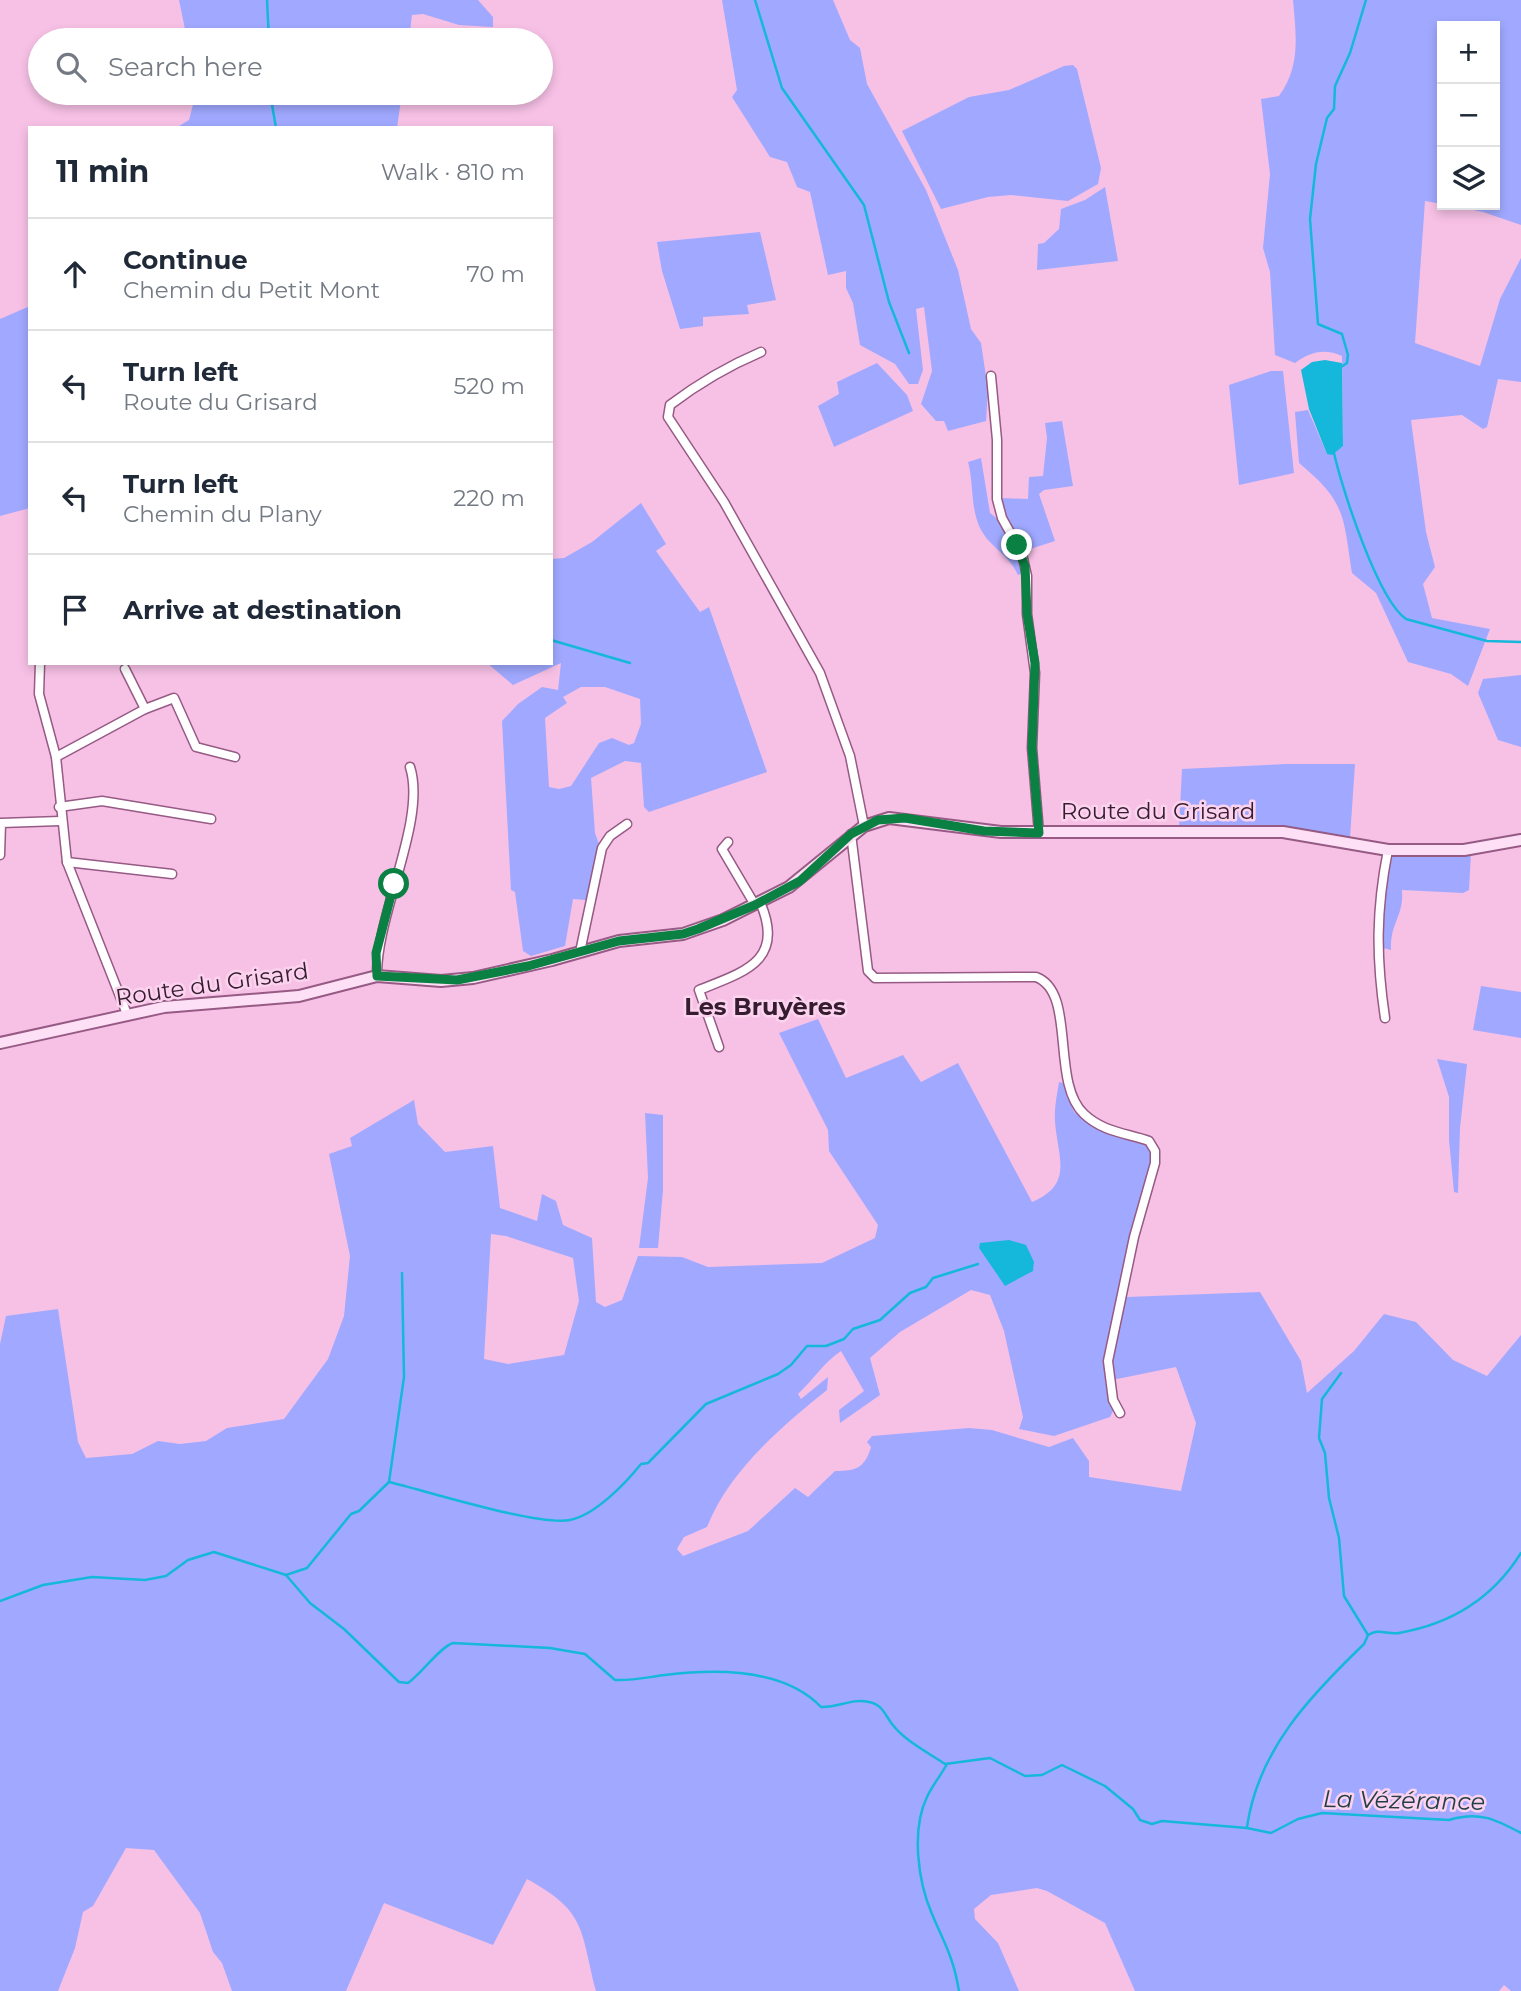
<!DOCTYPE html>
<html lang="en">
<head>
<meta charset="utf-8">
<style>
  :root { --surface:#fff; --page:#f2f2f3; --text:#1f2937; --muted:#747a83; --line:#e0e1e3 }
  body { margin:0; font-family:Montserrat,sans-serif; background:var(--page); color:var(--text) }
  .controls { position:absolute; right:21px; top:21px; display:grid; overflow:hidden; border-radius:0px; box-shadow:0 4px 10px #0003 }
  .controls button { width:63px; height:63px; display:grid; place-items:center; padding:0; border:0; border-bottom:2px solid var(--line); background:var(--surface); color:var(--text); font:35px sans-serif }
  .stop { position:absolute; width:21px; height:21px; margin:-16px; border:5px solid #0b8043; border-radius:50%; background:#fff }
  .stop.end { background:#0b8043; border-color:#fff; box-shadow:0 2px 7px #0008 }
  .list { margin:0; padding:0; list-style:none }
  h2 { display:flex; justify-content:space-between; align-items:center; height:91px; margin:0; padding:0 28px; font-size:30px }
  h2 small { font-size:23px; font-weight:400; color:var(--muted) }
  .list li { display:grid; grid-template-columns:46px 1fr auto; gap:21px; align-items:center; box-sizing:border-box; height:112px; padding:0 28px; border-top:2px solid var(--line) }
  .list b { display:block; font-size:26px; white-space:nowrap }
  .list p { margin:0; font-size:23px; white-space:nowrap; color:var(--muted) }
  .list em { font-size:23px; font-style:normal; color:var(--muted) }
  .icon { flex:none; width:38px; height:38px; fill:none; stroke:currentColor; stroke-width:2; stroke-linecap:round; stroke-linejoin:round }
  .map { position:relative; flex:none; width:1521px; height:1991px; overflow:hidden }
  .search { position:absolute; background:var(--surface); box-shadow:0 4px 10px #0003; left:28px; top:28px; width:525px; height:77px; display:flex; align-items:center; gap:18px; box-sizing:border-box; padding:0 24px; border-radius:38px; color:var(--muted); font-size:26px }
  .panel { position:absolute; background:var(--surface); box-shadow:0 4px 10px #0003; left:28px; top:126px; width:525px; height:539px; border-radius:0px }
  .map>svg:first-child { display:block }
  .green { fill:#a0a9ff; fill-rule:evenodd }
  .water { fill:#15b7da }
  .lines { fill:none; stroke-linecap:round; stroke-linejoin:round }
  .stream { stroke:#15b7da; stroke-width:2.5 }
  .street-casing { stroke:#965a84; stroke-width:11 }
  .secondary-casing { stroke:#965a84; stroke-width:14 }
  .street { stroke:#fff; stroke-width:8 }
  .secondary { stroke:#fee0f6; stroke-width:10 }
  .route { stroke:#0b8043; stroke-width:9 }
  .labels { text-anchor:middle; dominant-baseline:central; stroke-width:5; stroke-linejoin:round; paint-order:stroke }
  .street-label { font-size:23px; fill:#351c2e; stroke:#fcd3ef }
  .neighbourhood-label { font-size:24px; font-weight:bold; fill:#351c2e; stroke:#fcd3ef }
  .water-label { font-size:24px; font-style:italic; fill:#223f47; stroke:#fcd3ef }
</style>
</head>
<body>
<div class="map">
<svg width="1521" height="1991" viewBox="0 0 1521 1991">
  <rect width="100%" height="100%" fill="#f7c1e6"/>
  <g class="green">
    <polygon points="179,0 478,0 493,17 493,27 459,25 423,14 412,15 409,40 184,40 187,39"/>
    <polygon points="722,0 833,0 850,40 860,48 867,84 926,190 958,270 971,329 981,343 988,390 986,421 948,431 944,421 936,421 921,404 932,371 924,307 916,309 923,370 918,384 909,384 895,364 860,345 853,303 846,288 846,271 828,275 810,192 797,187 787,162 770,157 732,97 737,90"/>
    <path d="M1293 0H1521V225L1483 212 1448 205H1495V26H1442V204L1425 201 1415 343 1480 366 1500 299 1521 258V382L1498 379 1487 427 1483 429 1462 415 1411 420 1426 532 1435 567 1423 584 1432 618 1490 629 1468 686 1451 674 1408 662 1376 593 1352 573C1343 515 1346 502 1299 463L1295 412 1308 410 1327 454 1343 446 1342 356C1324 348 1310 352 1295 363L1275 355 1270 272 1263 248 1270 174 1261 99 1279 96C1301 66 1296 35 1293 0Z"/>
    <polygon points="1073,65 1077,69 1101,168 1098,184 1068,201 1011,195 988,197 941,209 902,131 969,97 1009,90 1064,66"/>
    <polygon points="190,93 402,93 397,128 176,128 189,120 195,97"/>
    <polygon points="1105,187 1118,261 1037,270 1038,244 1044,243 1059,229 1061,209 1085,200"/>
    <polygon points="760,232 776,300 747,305 749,314 703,317 703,326 680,329 662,271 657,242"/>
    <polygon points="30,306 30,508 0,516 0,319"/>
    <polygon points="877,363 907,395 913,411 834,447 818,406 839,394 837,382"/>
    <polygon points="1271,371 1283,371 1294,473 1239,485 1229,385"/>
    <polygon points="1062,421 1073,486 1044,490 1039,494 1055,541 1024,551 1007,521 1000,498 1028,499 1029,477 1043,476 1047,438 1045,423"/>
    <path d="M981 458 990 513C1008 525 1017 553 1021 574L1018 575C1008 553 990 548 980 528 970 506 974 484 968 462Z"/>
    <path d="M641 503 666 544 656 551 700 612 709 607 767 772 649 812 644 807 641 763 625 761 591 778 595 833 599 844 586 900 573 899 565 946 531 956 523 951 515 892 511 890 502 721 518 704 542 687 558 690 561 663 513 685 487 663H551V559L564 558 592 542ZM581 687H605L640 699 641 724 634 743 629 745 612 738 599 743 571 786 559 789 549 787 545 718 567 703 563 697Z"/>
    <polygon points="1521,675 1521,747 1498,740 1478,693 1483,679"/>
    <polygon points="1287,764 1355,764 1350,838 1283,827 1179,829 1182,769"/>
    <path d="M1471 853 1469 890 1463 893 1402 890C1404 917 1390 922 1391 950L1379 947 1384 893 1393 854Z"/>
    <polygon points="1481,986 1521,992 1521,1038 1473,1030"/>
    <path d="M818 1019 846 1078 903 1055 921 1082 958 1063 1032 1202C1075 1184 1057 1156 1055 1121 1054 1108 1057 1095 1059 1082L1063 1083 1074 1112 1106 1133 1148 1146 1152 1163 1105 1349V1381L1113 1411 1110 1417 1054 1436 1019 1429 1023 1417 1004 1331 990 1295 971 1290 900 1332 870 1358 880 1395 840 1423 839 1410 864 1391 841 1351C823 1363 814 1379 798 1394L801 1399 828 1377 827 1390C781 1427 729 1471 707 1527L684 1537 677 1549 683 1556 748 1531 795 1488 808 1497 835 1471C856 1471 865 1468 871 1447L867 1442 872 1436 969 1428 992 1430 1049 1447 1073 1438 1089 1461V1477L1181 1491 1196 1423 1176 1367 1112 1380 1111 1358 1126 1297 1260 1292 1301 1361 1307 1393 1354 1351 1384 1314 1416 1322 1453 1360 1487 1376 1521 1335V1991H1511L1504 1985 1499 1991H1135L1105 1923 1047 1891 1037 1888 991 1895 974 1909 975 1919 998 1943 1019 1991H596C580 1929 587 1912 527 1879L493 1945 384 1903 346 1991H232L222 1963 213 1952 200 1913 154 1850 126 1848 93 1906 83 1912 75 1948 58 1991H0V1344L6 1316 58 1309 78 1442 86 1458 132 1454 158 1441 180 1444 206 1441 227 1428 284 1419 328 1359 344 1316 350 1256 329 1154 352 1146 350 1138 414 1100 418 1124 445 1152 493 1146 500 1208 537 1221 542 1194 556 1201 563 1225 592 1238 596 1302 605 1307 622 1300 638 1256 682 1257 708 1267 822 1263 875 1238 878 1225 829 1151 828 1130 779 1033ZM491 1234 506 1236 573 1258 579 1301 564 1355 508 1364 484 1359Z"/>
    <polygon points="1437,1059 1467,1064 1460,1128 1458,1193 1454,1192 1449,1140 1449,1097"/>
    <polygon points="645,1113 663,1115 663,1190 658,1248 639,1248 648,1178"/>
  </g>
  <g class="water">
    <polygon points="1325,360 1342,363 1343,446 1332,455 1327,454 1309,409 1301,370 1312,362"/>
    <polygon points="1009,1240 1026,1245 1034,1262 1033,1271 1005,1286 979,1248 980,1243"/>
  </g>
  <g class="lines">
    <g class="stream">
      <polyline points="267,0 269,40"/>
      <polyline points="755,0 782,88 864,205 889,302 909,353"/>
      <polyline points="270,93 276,128"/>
      <polyline points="1341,367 1347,363 1348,355 1342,334 1318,324 1310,219 1316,164 1327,118 1334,109 1335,86 1350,53 1366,0"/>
      <path d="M1334 453C1342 489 1378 600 1406 619L1487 641 1521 642"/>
      <polyline points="551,640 630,663"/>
      <polyline points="1341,1373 1322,1399 1319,1438 1325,1453 1329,1498 1339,1538 1344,1596 1368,1635"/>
      <polyline points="389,1482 404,1377 402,1273"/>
      <path d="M286 1575 307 1568 351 1514 359 1511 389 1482C427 1491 537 1526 570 1520 595 1515 625 1484 641 1464L648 1463 706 1404 778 1374 791 1365 807 1346H826L844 1339 853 1329 880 1320 910 1293 926 1287 933 1278 978 1264"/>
      <path d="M0 1601 43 1585 92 1577 145 1580 166 1576 188 1560 214 1552 286 1575 310 1603 344 1629 399 1682 408 1683C422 1673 440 1647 453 1643L550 1648 585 1654 615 1680C632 1681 648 1677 665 1675 714 1669 784 1668 821 1707 838 1708 851 1698 869 1702 882 1704 885 1715 892 1724 905 1741 927 1752 945 1764L990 1758 1025 1776 1042 1775 1062 1765 1105 1786 1133 1809 1140 1820 1152 1824 1162 1821 1247 1828 1271 1833 1298 1819 1322 1813 1449 1820C1479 1811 1495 1819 1521 1833"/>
      <path d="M947 1764C941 1775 932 1786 927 1797 911 1830 918 1882 932 1914 945 1945 953 1956 959 1991"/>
      <path d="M1247 1827C1258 1750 1310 1696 1364 1644L1368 1635C1379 1628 1387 1635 1399 1633 1451 1624 1493 1598 1521 1553"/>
    </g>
    <defs>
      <g id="street">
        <path d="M761 352C728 366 699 383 670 405L668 417 724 502 820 673 850 756 864 826"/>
        <polyline points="991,376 997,440 997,499 1002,518 1022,554 1027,576 1027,614 1035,673 1032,748 1039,833"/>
        <polyline points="40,663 39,694 56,757 67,862 127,1014"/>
        <polyline points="125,669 145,709"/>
        <polyline points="56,757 145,709 174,698 196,747 235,757"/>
        <polyline points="59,807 102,801 211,819"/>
        <path d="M851 834 868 971 875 978 1036 977C1077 992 1050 1082 1084 1114 1103 1132 1126 1133 1149 1141L1155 1151V1163L1134 1237 1108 1361 1113 1400 1120 1413"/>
        <polyline points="728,842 722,849 755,905"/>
        <polyline points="0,855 1,823 60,821"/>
        <polyline points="67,862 172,874"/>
        <polyline points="580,952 602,848 610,836 627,824"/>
        <path d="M377 976C376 914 427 820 410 767"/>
        <path d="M1385 1018C1376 957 1376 910 1388 850"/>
        <path d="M719 1047 699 990C744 972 786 961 760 902"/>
      </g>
      <polyline id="secondary" points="0,1043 164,1007 299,996 377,976 441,981 473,978 552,960 619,941 683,934 723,920 789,887 864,826 889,818 1001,832 1283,832 1388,850 1464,850 1521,840"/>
    </defs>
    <use href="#street" class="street-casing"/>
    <use href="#secondary" class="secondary-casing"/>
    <use href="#street" class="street"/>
    <use href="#secondary" class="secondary"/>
  </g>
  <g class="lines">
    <polyline class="route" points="394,884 376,953 377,976 457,980 528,966 619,941 683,934 698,929 755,905 800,881 851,834 878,820 905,818 984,831 1039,833 1032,748 1035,663 1027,614 1025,566 1017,545"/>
  </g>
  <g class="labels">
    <g class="street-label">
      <text x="1158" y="811">Route du Grisard</text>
      <text transform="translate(212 984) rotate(-8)">Route du Grisard</text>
    </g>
    <g class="neighbourhood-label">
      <text x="765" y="1006">Les Bruyères</text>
    </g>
    <g class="water-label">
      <text transform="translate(1404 1800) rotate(1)">La Vézérance</text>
    </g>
  </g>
</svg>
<div class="controls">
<button>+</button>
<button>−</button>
<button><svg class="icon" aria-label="layers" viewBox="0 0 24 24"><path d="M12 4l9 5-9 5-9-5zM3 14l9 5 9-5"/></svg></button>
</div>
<div class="stop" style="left:394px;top:884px"></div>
<div class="stop end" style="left:1017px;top:545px"></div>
<div class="search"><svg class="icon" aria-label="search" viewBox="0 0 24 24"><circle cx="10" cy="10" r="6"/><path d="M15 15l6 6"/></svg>Search here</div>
<section class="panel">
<h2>11 min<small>Walk · 810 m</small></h2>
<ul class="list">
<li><svg class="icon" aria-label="ahead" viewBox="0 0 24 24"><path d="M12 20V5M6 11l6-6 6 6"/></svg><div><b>Continue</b><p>Chemin du Petit Mont</p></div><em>70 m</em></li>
<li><svg class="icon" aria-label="left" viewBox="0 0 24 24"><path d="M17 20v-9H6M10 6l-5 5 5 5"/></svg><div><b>Turn left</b><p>Route du Grisard</p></div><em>520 m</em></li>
<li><svg class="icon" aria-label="left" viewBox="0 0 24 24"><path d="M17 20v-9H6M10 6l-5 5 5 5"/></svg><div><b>Turn left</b><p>Chemin du Plany</p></div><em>220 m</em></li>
<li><svg class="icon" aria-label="arrive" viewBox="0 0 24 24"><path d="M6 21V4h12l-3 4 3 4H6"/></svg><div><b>Arrive at destination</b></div></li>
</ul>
</section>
</div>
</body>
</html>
